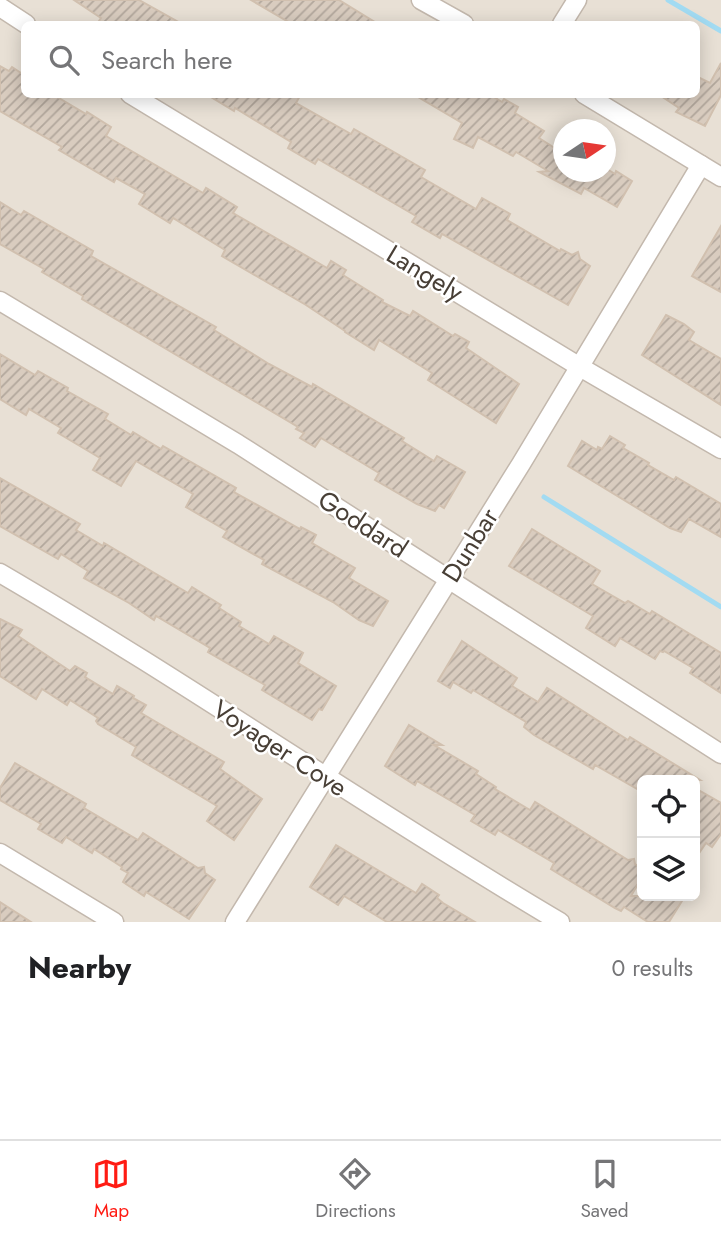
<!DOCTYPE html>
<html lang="en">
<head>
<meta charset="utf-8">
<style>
  :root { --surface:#fff; --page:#f2f2f2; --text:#202124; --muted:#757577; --line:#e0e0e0; --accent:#ff1b13 }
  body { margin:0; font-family:Jost,sans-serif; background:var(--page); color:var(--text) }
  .controls { position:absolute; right:21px; bottom:21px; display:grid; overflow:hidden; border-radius:10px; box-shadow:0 4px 18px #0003 }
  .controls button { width:63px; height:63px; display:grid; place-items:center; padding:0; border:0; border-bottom:2px solid var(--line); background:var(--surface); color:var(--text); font:35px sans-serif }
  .compass { position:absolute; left:553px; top:119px; width:63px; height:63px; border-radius:50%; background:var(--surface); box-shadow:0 4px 18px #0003; rotate:77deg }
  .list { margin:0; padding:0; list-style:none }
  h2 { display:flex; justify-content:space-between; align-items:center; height:91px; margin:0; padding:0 28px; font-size:30px }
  h2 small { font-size:23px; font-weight:400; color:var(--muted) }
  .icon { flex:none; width:38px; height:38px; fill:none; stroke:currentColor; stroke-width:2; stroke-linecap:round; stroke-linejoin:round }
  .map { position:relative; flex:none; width:721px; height:922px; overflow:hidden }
  .search { position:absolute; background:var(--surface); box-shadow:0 4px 18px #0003; left:21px; right:21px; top:21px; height:77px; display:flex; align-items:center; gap:18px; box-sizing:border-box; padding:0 24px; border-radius:10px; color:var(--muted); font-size:26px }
  .sheet { height:217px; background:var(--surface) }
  nav { display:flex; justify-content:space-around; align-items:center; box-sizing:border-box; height:98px; border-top:2px solid var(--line); background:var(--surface); font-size:19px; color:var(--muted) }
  nav a { display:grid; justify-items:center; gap:4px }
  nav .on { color:var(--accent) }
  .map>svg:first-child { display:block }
  .residential { fill:#e8e0d5; fill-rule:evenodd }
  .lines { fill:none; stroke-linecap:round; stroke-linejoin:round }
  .stream { stroke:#a2dbf2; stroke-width:5 }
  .building { fill:url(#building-hatch); stroke:#d1c0af; stroke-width:2 }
  .street-casing { stroke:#c3b8ad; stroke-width:21 }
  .street { stroke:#fff; stroke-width:18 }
  .labels { text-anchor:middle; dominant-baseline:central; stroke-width:5; stroke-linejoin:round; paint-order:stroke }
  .street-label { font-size:26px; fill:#483f36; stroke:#fff }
</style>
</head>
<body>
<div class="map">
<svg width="721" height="922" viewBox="0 0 721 922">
  <defs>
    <pattern id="building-hatch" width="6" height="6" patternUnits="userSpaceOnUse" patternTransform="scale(1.75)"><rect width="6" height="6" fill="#d9ccbf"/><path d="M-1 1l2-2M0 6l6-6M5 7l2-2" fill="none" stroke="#b2a79c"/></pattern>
  </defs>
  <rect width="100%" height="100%" fill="#f4efe7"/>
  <path class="residential" d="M0 0H721V922H0ZM24 24H696V94H24ZM564 130H606V172H564ZM642 780H695V896H642Z"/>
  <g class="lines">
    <g class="stream">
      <polyline points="668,0 721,31"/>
      <polyline points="544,497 721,607"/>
    </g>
  </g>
  <g class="building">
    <polygon points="74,0 139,0 182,24 97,24 101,18"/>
    <polygon points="251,0 339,0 378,24 292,24"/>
    <polygon points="721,63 721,95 705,126 676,112 679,108 658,94 696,94 696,76 710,83"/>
    <polygon points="0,66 9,71 12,67 24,75 24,94 52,94 86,114 87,112 111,127 106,136 203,193 206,188 237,207 233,213 327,268 331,261 346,270 343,275 383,300 382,302 410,316 413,311 453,336 455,334 469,342 466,348 519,384 496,423 428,380 432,373 379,340 374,350 345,332 345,331 306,305 222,256 225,250 173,218 170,223 139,204 145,194 116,178 114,182 59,150 62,147 0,111"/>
    <polygon points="206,94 301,94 296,103 351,134 354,129 425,170 421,177 476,209 482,198 510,214 507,220 560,251 561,249 572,255 578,252 580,259 590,266 568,305 442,234 440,238 412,222 416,216 318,159 315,164 288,148 291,142 235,108 234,111"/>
    <polygon points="413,94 489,94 502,102 504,99 518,107 515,113 544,131 539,138 564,154 564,172 606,172 607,169 615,174 616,171 632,181 617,207 584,188 581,194 539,172 548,171 516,152 513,156 478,137 473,148 454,139 462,123"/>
    <polygon points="0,202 21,215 24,211 93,251 91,256 216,327 214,330 269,364 312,387 313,384 404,438 402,441 434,461 437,456 465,472 444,508 439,505 435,511 417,504 375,480 379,473 321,438 315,447 300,438 304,433 296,429 298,427 82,299 83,296 42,272 44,269 0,244"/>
    <polygon points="721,226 721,292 692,276"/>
    <polygon points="666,315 684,324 694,332 689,340 721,359 721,405 642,355"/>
    <polygon points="0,354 35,375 38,371 68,388 67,391 108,414 105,419 131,435 133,432 161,449 163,446 236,488 234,492 300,529 301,527 316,535 312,543 355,568 349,578 388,601 373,626 359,620 333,602 262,564 264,560 223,537 227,531 186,507 193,494 136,461 121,486 93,470 100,458 58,433 61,428 29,409 26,415 0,399"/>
    <polygon points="610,436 625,445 623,448 649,463 648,465 674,480 676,477 721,504 721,537 689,519 681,532 670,528 568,466 582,441 597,450 598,447 602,449"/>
    <polygon points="0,478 80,524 76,530 103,546 104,543 188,593 192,587 221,605 219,608 241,622 239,626 269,644 274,636 303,653 298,663 336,686 322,710 319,709 312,720 262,690 265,685 208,652 210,648 156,616 154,620 129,603 84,578 88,571 61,554 58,559 0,526"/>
    <polygon points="532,529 600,571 592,584 625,603 628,601 650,614 652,611 721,653 721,693 690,673 693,668 664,651 663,652 660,651 655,659 620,638 615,646 586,628 593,616 509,566"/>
    <polygon points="0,619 22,630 18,636 70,671 75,666 87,673 85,677 113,694 117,686 134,696 133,698 146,705 141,713 224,762 220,769 262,799 234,840 207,821 217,806 132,755 136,747 98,724 96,721 98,718 70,700 67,705 42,689 36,699 0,676"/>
    <polygon points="462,641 517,678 512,686 538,702 547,688 628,740 630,737 700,780 642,780 637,789 595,765 593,769 534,735 524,727 526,722 473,690 471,693 453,682 450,688 438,681"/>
    <polygon points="409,725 442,745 434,745 478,771 476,774 496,787 495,789 530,810 535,802 628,860 634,859 635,864 642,869 642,877 631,896 685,896 669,922 648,922 624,907 621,911 615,908 551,869 554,863 498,830 495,835 471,821 475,815 417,781 415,785 385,766"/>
    <polygon points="15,763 86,804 84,808 138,840 143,833 198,868 204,867 205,873 215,880 189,919 146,892 144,896 123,882 128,873 121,869 122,867 94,849 92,853 66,837 62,843 38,829 41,824 0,800 0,788"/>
    <polygon points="695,788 721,803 721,834 712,847 706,843 695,859"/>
    <polygon points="336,845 416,893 422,884 439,895 437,898 443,903 475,922 387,922 344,896 338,905 310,887"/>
    <polygon points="0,902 31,922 0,922"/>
  </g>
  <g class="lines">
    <defs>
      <g id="street">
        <polyline points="421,0 464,24"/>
        <polyline points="0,7 26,24"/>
        <polyline points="562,24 577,0"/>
        <polyline points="130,94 580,367 721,449"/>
        <polyline points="584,94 721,177"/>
        <polyline points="0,301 238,444 721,754"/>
        <path d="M0 573C190 684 370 810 560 922"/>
        <polyline points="0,853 114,922"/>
        <polyline points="235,922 521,464 701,165"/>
      </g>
    </defs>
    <use href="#street" class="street-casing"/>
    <use href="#street" class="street"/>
  </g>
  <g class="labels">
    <g class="street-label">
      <text transform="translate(425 273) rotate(31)">Langely</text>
      <text transform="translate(363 524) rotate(33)">Goddard</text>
      <text transform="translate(470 545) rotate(-58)">Dunbar</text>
      <text transform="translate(280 748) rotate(33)">Voyager Cove</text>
    </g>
  </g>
</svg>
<div class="controls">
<button><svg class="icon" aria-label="locate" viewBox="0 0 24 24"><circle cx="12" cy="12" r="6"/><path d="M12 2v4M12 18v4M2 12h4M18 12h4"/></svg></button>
<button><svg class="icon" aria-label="layers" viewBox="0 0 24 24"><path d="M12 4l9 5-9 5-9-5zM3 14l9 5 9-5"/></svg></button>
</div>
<svg class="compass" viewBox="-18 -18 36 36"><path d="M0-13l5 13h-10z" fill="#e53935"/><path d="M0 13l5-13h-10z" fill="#757577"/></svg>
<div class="search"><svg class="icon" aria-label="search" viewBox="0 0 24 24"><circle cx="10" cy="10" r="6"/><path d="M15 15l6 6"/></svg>Search here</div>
</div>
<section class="sheet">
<h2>Nearby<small>0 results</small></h2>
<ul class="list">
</ul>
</section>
<nav>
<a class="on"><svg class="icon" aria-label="map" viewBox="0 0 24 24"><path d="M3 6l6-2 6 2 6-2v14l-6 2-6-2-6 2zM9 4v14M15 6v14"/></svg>Map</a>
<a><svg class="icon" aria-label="directions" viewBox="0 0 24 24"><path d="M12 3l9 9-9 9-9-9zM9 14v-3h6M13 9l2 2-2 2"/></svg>Directions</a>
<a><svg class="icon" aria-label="saved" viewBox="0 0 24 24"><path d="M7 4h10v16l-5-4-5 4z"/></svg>Saved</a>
</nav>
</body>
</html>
